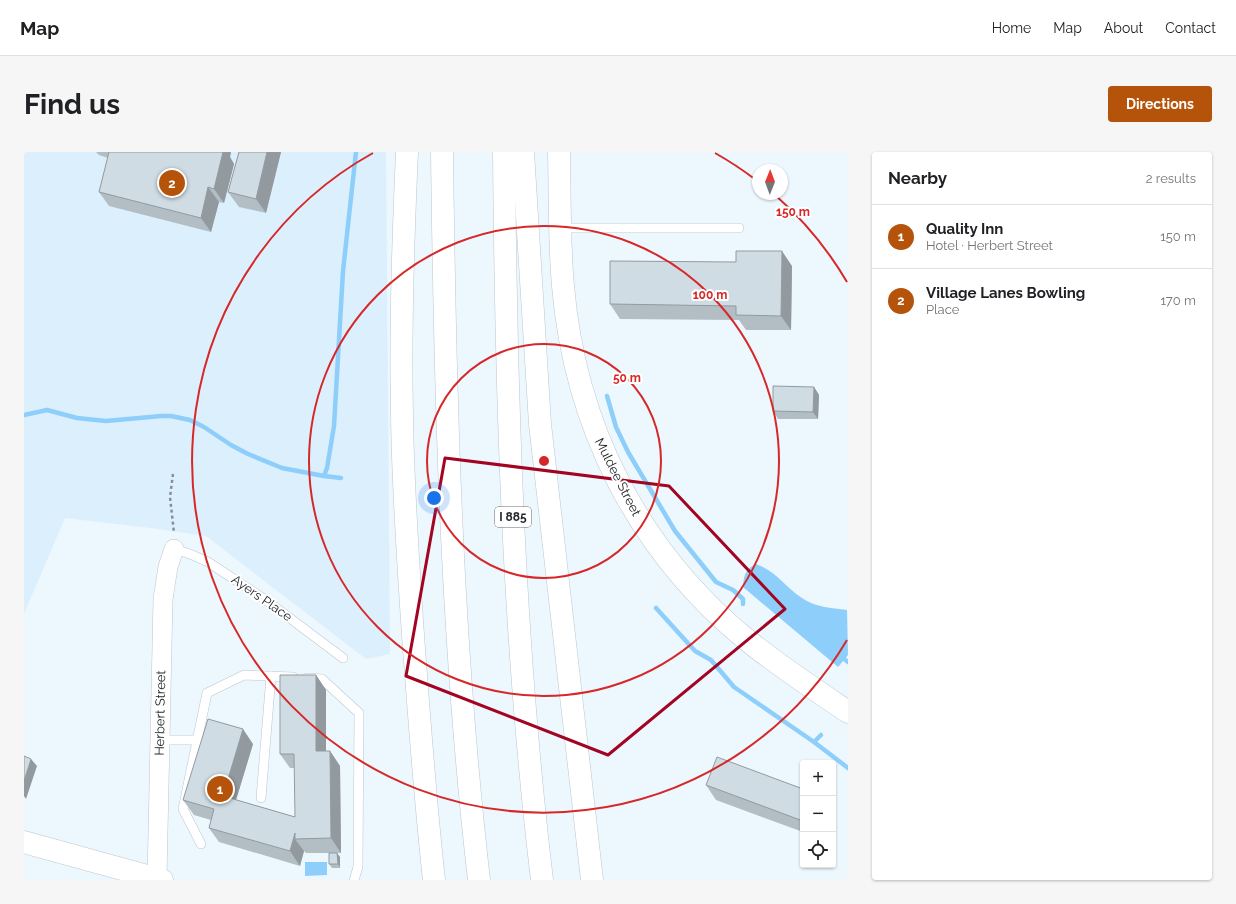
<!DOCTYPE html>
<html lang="en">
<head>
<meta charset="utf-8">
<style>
  :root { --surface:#fff; --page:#f6f6f6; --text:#202124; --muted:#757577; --line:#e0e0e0; --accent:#b45309 }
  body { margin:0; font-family:Raleway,sans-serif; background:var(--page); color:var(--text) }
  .controls { position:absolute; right:12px; bottom:12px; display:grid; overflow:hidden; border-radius:4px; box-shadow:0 1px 3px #0004 }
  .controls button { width:36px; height:36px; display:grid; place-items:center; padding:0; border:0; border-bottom:1px solid var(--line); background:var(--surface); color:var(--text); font:20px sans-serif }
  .compass { position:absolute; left:728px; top:12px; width:36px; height:36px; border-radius:50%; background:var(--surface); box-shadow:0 1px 3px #0004; rotate:1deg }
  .you { position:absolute; left:410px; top:346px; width:14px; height:14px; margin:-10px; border:3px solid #fff; border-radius:50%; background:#1a73e8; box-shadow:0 0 0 6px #1a73e833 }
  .badge { display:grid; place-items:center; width:26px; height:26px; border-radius:50%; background:var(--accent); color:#fff; font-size:13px; font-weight:700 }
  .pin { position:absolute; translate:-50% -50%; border:2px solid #fff; box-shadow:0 1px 4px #0006 }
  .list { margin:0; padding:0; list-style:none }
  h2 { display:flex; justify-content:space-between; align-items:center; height:52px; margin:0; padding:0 16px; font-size:17px }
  h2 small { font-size:13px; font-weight:400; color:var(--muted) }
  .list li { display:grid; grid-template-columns:26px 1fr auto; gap:12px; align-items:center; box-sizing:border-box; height:64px; padding:0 16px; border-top:1px solid var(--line) }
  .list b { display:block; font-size:15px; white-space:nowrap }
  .list p { margin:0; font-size:13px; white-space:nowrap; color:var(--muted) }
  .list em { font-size:13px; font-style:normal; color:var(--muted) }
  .icon { flex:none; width:22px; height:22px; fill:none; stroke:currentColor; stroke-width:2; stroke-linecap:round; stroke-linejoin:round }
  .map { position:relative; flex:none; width:824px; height:728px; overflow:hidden; border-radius:4px }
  header { display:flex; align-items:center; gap:24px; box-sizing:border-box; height:56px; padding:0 20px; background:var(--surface); border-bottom:1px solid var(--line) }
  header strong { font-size:19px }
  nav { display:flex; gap:22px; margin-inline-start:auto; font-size:14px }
  .intro { display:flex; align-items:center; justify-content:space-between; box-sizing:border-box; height:96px; padding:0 24px }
  h1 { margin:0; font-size:28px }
  .button { padding:10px 18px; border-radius:4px; background:var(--accent); color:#fff; font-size:14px; font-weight:700 }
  main { display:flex; gap:24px; padding:0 24px }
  aside { flex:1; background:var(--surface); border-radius:4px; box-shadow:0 1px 3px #0004 }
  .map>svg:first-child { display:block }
  .built { fill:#dceffd }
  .water { fill:#8ecefa }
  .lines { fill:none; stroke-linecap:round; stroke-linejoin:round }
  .stream { stroke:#8ecefa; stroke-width:4.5 }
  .service-casing { stroke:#bbc7cf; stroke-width:10 }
  .minor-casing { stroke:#bbc7cf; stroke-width:20 }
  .tertiary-casing { stroke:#bbc7cf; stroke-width:23 }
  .primary-casing { stroke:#bbc7cf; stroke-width:23 }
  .motorway-casing { stroke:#bbc7cf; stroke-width:23 }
  .path { stroke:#878e93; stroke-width:2.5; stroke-dasharray:3 3; stroke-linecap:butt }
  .service { stroke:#fff; stroke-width:9 }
  .minor { stroke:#fff; stroke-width:19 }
  .tertiary { stroke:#fff; stroke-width:22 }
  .primary { stroke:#fff; stroke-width:22 }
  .motorway { stroke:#fff; stroke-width:22 }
  .wall { fill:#b3bdc4 }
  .shaded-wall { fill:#929aa0 }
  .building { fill:#d0dce4; stroke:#929aa0 }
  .marked { fill:none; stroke:#a20421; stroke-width:3; stroke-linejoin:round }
  .ring { fill:none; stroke:#d62828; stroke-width:2 }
  .labels { text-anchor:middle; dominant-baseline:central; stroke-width:4; stroke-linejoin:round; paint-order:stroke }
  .shield { fill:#fff; stroke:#66686b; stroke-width:1 }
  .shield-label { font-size:12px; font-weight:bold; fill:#24282b }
  .street-label { font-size:13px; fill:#24282b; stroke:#fff }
  .centre { fill:#d62828; stroke:#fff; stroke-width:2 }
  .ring-label { font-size:12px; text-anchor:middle; font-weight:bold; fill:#d62828; stroke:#fff; stroke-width:4; stroke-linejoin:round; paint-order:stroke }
</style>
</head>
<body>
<header>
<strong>Map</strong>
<nav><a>Home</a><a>Map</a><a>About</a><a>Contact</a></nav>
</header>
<div class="intro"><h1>Find us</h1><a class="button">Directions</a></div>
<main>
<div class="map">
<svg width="824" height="728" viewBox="0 0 824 728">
  <rect width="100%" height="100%" fill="#edf7fe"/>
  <polygon class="built" points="0,0 362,0 366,502 342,507 182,384 127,376 41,366 0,462"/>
  <g class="water">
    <path d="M732 412C752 419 761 435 778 446 791 455 807 456 823 458L824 503 814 515 719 435C720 423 721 418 732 412Z"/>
    <polygon points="281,710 303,710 303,723 281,724"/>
  </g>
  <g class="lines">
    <g class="stream">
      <polyline points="583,244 592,275 604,300 651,379 692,430 709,438 719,447 719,452"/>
      <polyline points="0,263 23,258 53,266 82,269 137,264 147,264 166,268 180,275 207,293 224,302 258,316 300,324 317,326"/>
      <polyline points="300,324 303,316 310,274 319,119 332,0"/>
      <polyline points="632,456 671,499 687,508 710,535 790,590 824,616"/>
      <polyline points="820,507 824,510"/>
      <polyline points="790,590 797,583"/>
    </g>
    <defs>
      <g id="service">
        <polyline points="537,76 715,76"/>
        <polyline points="150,397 166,402 184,410 243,449 319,506"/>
        <polyline points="283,526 298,527 335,561 334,715 330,728"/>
        <polyline points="136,588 173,588"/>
        <polyline points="237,646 247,524"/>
        <polyline points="177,692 159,657 183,541 220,523 269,525"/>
      </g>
      <polyline id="minor" points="133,727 139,447 144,415 150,397"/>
      <path id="tertiary" d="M535 0C536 45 535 90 539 134 551 274 614 399 723 488 755 514 790 537 824 560"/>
      <polyline id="primary" points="0,690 138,728"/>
      <g id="motorway">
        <path d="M383 0C379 88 376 176 378 264 379 337 384 410 389 483 395 565 401 647 410 728"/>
        <path d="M418 0C421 243 427 486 455 728"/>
        <path d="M480 0C482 243 489 487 518 728"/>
        <polyline points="499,0 516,272 568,728"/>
      </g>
    </defs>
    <use href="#service" class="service-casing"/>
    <use href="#minor" class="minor-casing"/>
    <use href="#tertiary" class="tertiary-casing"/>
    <use href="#primary" class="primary-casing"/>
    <use href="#motorway" class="motorway-casing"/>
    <polyline class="path" points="149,322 146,345 150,381"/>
    <use href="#service" class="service"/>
    <use href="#minor" class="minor"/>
    <use href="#tertiary" class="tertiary"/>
    <use href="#primary" class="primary"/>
    <use href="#motorway" class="motorway"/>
  </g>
  <g class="wall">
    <polygon points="72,0 207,0 206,5 210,12 200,51 195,50 187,80 85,54 75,40 84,6 75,3"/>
    <polygon points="215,0 257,0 242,61 215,55 204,40"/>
    <polygon points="768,114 767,178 722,178 715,168 596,167 586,152"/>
    <polygon points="790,235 795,243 794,267 754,267 749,259"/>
    <polygon points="292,523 302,538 302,599 306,599 316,614 317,701 282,701 280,699 276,714 195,690 185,676 187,668 170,663 159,648 229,592 212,648 271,665 271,616 266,616 256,602"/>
    <polygon points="682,633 779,637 779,680 692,648"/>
    <polygon points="313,701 316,705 316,716 308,716 305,712"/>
  </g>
  <g class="shaded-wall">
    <polygon points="198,0 207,0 206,5 210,12 200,51 190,37"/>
    <polygon points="243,0 257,0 242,61 232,47"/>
    <polygon points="184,35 195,50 187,80 177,66"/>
    <polygon points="758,99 768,114 767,178 757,164"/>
    <polygon points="790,235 795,243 794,267 789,260"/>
    <polygon points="292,523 302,538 302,614 292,599"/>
    <polygon points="219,577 229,592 209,658 199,644"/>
    <polygon points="306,599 316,614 317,701 307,686"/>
    <polygon points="7,607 13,614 2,647 0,644 0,629"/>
    <polygon points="271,681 271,687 280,699 276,714 266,699"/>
    <polygon points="313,701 316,705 316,716 314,712"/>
  </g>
  <g class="building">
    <polygon points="85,0 199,0 190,37 184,35 177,66 75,40"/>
    <polygon points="215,0 243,0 232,47 204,40"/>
    <polygon points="712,99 758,99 757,164 712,163 712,154 586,152 586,109 712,110"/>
    <polygon points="749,234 790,235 789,260 749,259"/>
    <polygon points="256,523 292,523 292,599 306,599 307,686 271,687 271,681 266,699 185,676 190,657 159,648 184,567 219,577 199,644 271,665 270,602 256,602"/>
    <polygon points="0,604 7,607 0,629"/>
    <polygon points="693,605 779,637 779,669 682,633"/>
    <polygon points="305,701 313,701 314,712 305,712"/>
  </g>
  <path class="marked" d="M421 306 645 334 761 457 584 603 382 524Z"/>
  <g class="ring">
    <circle cx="520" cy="309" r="117"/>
    <circle cx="520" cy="309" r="235"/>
    <path d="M823 488A352 352 0 1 1 349 1M691 1A352 352 0 0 1 732 28M751 43A352 352 0 0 1 823 130"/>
  </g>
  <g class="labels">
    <rect class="shield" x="471" y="355" width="36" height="20" rx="3"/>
    <g class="shield-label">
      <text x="489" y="365">I 885</text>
    </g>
    <g class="street-label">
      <text transform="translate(594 325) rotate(63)">Muldee Street</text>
      <text transform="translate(238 446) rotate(35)">Ayers Place</text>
      <text transform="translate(136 561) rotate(-89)">Herbert Street</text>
    </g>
  </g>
  <circle cx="520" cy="309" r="6" class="centre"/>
  <g class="ring-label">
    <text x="769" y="64">150 m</text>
    <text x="686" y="147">100 m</text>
    <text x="603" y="230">50 m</text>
  </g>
</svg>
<div class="controls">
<button>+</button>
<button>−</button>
<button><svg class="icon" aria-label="locate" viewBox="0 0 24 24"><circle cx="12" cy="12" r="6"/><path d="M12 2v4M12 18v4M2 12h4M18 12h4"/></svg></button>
</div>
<svg class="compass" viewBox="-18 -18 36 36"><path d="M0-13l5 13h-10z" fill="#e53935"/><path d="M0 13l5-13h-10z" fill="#757577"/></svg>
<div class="you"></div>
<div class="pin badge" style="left:196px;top:637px">1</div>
<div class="pin badge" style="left:148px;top:31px">2</div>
</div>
<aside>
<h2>Nearby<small>2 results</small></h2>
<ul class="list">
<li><span class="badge">1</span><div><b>Quality Inn</b><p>Hotel · Herbert Street</p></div><em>150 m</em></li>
<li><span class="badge">2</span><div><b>Village Lanes Bowling</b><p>Place</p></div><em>170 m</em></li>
</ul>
</aside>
</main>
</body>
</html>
